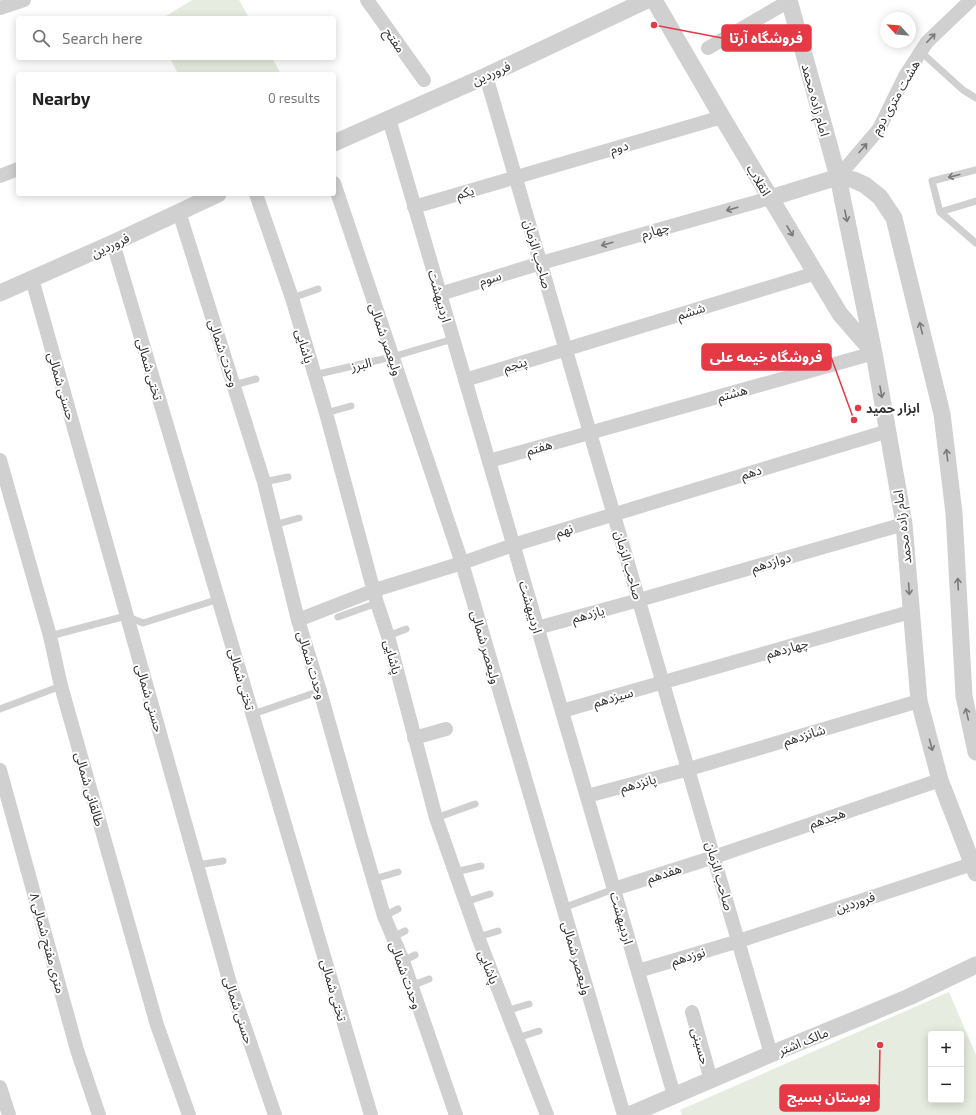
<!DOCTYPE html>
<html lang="en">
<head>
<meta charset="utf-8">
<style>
  :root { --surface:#fff; --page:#f6f6f6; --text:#222; --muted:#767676; --line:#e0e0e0 }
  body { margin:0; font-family:"Exo 2","Noto Sans Arabic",sans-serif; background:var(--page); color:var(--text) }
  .controls { position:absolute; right:12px; bottom:12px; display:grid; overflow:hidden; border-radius:4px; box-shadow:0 2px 10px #0003 }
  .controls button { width:36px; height:36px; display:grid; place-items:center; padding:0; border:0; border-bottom:1px solid var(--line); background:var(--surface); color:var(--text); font:20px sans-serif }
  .compass { position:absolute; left:880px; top:12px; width:36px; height:36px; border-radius:50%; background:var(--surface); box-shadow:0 2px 10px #0003; rotate:296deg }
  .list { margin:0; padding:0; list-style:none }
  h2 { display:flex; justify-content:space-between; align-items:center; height:52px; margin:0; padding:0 16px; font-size:17px }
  h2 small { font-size:13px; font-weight:400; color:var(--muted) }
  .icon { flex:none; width:22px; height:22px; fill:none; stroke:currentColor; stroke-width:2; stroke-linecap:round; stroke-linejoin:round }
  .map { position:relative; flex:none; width:976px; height:1115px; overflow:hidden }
  .search { position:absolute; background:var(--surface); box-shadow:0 2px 10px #0003; left:16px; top:16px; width:320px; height:44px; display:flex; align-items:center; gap:10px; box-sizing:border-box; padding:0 14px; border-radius:4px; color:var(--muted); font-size:15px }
  .panel { position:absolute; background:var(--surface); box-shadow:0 2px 10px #0003; left:16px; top:72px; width:320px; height:124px; border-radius:4px }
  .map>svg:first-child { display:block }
  .green { fill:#e6ecdf; fill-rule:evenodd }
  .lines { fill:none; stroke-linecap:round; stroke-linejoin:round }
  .service { stroke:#d0d0d0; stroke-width:7 }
  .minor { stroke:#d0d0d0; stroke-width:14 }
  .tertiary { stroke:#d0d0d0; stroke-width:17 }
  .oneway { stroke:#7a7a7a }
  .poi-dot { fill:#e63946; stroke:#fff; stroke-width:1.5 }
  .labels { text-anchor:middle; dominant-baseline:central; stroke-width:4; stroke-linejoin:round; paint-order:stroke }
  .street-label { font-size:13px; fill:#333; stroke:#fff }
  .poi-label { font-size:13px; font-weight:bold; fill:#333; stroke:#fff; text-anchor:start }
  .leader { fill:none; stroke:#e63946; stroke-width:1.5 }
  .callout-dot { fill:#e63946; stroke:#fff; stroke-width:1.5 }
  .callout { fill:#e63946; stroke:#e63946; stroke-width:1.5 }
  .callout-label { font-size:14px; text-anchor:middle; font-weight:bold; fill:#fff }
</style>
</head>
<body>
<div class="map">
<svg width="976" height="1115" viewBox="0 0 976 1115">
  <rect width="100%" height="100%" fill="#fff"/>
  <g class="green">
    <polygon points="192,0 239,0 249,18 163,18"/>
    <polygon points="170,58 272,58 281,74 178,74"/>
    <path d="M949 992 976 1055V1115H682L680 1110ZM931 1034H961V1100H931Z"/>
  </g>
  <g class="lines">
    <g class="service">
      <polyline points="921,52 963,90 976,98"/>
      <polyline points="976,170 932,181 940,212 976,243"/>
      <polyline points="940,212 976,201"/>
      <polyline points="292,298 318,289"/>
      <polyline points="314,375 392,357 453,339"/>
      <polyline points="234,385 256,379"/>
      <polyline points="326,413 351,406"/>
      <polyline points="264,482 288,477"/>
      <polyline points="274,525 299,518"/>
      <polyline points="338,617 377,603"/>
      <polyline points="50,636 126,616 143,623 219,599"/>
      <polyline points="388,636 406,629"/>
      <polyline points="0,709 61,686"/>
      <polyline points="253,714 320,691"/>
      <polyline points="436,818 475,804"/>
      <polyline points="197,865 223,861"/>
      <polyline points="455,872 481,866"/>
      <polyline points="374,879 398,872"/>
      <polyline points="465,902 490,894"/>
      <polyline points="563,908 614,889"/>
      <polyline points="384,916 398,909"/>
      <polyline points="393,937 405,931"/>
      <polyline points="478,937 498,931"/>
      <polyline points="403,961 415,955"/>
      <polyline points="411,986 429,979"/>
      <polyline points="506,1011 529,1004"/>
      <polyline points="517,1038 539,1031"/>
    </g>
    <g class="minor">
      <polyline points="367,0 424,80"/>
      <polyline points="0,8 24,0"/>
      <polyline points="708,48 789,1"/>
      <polyline points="486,76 771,1054"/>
      <polyline points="389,119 674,1095"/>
      <polyline points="0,176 18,169"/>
      <polyline points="838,177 879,129 905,76 927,42 971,0"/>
      <polyline points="334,183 462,563 624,1115"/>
      <polyline points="256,194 292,298 326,413 377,603 388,636 436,818 478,937 547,1115"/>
      <polyline points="414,207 722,117"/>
      <polyline points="179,212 264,482 298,620 320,691 362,841 384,916 403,961 456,1115"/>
      <polyline points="113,243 371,1115"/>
      <polyline points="32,279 197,865 231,987 275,1115"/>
      <polyline points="440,294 541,263 770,198"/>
      <polyline points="465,380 816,273"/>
      <polyline points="0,460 50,636 61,686 157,1025 189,1115"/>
      <polyline points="489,461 874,353"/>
      <polyline points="298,620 375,590 462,563 513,545 888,431"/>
      <polyline points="537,628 639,600 904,524"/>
      <polyline points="562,711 910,612"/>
      <polyline points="414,738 446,729"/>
      <polyline points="0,770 77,1050 99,1115"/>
      <polyline points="587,796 689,769 919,701"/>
      <polyline points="614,889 714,857 940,780"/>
      <polyline points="638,971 739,941 972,864"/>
      <polyline points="692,1012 711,1080"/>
      <polyline points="0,1087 9,1115"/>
    </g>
    <g class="tertiary">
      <polyline points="654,0 722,117 840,314 873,352"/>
      <polyline points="789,0 838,177 874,353 904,524 919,701 940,780 976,873"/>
      <polyline points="334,143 486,76 647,0"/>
      <polyline points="770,198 838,177 854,180 865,185 880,197 894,218 942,414 954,513 964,696 976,752"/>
      <polyline points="0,293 113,243 218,194"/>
      <polyline points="629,1115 771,1054 849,1022 909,997 976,965"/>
    </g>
  </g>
  <defs><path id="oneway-shaft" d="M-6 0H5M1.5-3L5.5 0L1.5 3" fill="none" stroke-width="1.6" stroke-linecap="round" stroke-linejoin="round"/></defs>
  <g class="oneway">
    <use href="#oneway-shaft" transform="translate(931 38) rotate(-46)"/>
    <use href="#oneway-shaft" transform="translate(863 148) rotate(-49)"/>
    <use href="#oneway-shaft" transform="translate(954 176) rotate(166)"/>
    <use href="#oneway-shaft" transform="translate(732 209) rotate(164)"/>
    <use href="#oneway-shaft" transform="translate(846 216) rotate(78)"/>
    <use href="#oneway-shaft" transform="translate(790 231) rotate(59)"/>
    <use href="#oneway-shaft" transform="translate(607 244) rotate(164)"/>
    <use href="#oneway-shaft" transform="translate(921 328) rotate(-104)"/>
    <use href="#oneway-shaft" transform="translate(881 392) rotate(80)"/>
    <use href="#oneway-shaft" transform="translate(947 455) rotate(-97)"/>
    <use href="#oneway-shaft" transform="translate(958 584) rotate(-93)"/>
    <use href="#oneway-shaft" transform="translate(909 589) rotate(86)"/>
    <use href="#oneway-shaft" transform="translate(967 714) rotate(-103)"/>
    <use href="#oneway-shaft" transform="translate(931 745) rotate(75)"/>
  </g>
  <circle class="poi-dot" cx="858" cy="408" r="4"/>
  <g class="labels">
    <g class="street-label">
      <text transform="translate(395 40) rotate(55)">مفتح</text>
      <text transform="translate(491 73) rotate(-24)">فروردین</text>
      <text transform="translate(895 97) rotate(-60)">هشت متری دوم</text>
      <text transform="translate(816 100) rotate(75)">امام زاده محمد</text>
      <text transform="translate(619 147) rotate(-16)">دوم</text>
      <text transform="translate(759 180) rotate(59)">انقلاب</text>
      <text transform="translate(465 192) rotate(-16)">یکم</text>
      <text transform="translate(655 230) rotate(-16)">چهارم</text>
      <text transform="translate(110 245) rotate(-25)">فروردین</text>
      <text transform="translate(538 254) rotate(74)">صاحب الزمان</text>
      <text transform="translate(490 278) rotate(-17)">سوم</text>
      <text transform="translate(440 296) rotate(74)">اردیبهشت</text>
      <text transform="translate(691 311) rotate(-17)">ششم</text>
      <text transform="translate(386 339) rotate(71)">ولیعصر شمالی</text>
      <text transform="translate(305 346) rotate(74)">پاشایی</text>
      <text transform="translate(224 353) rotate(72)">وحدت شمالی</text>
      <text transform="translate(361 364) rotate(-13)">البرز</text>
      <text transform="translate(515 364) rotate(-17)">پنجم</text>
      <text transform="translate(150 369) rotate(74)">تختی شمالی</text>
      <text transform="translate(62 386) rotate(74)">حسنی شمالی</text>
      <text transform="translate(732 393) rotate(-16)">هشتم</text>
      <text transform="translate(539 447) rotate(-16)">هفتم</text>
      <text transform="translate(751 472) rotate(-17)">دهم</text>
      <text transform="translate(902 527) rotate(-97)">امام زاده محمد</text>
      <text transform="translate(564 530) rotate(-17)">نهم</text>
      <text transform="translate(771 562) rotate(-16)">دوازدهم</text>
      <text transform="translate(629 565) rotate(74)">صاحب الزمان</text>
      <text transform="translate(531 607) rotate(74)">اردیبهشت</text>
      <text transform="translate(588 614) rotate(-15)">یازدهم</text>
      <text transform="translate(486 647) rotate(74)">ولیعصر شمالی</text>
      <text transform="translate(787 648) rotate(-16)">چهاردهم</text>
      <text transform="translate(393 657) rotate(75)">پاشایی</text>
      <text transform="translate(312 665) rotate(73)">وحدت شمالی</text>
      <text transform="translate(242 679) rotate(74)">تختی شمالی</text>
      <text transform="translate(613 697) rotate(-16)">سیزدهم</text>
      <text transform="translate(150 698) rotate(74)">حسنی شمالی</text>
      <text transform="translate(804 735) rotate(-17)">شانزدهم</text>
      <text transform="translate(638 783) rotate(-15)">پانزدهم</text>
      <text transform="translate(90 789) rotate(74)">طالقانی شمالی</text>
      <text transform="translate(827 818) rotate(-19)">هجدهم</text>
      <text transform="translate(664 873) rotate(-18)">هفدهم</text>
      <text transform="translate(720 876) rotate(74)">صاحب الزمان</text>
      <text transform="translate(855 902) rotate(-18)">فروردین</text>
      <text transform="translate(622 918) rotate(74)">اردیبهشت</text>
      <text transform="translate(48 943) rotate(75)">۸ متری مفتح شمالی</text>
      <text transform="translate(688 956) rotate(-17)">نوزدهم</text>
      <text transform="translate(577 958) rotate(74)">ولیعصر شمالی</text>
      <text transform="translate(489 967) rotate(69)">پاشایی</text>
      <text transform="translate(406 975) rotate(70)">وحدت شمالی</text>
      <text transform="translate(334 990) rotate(74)">تختی شمالی</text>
      <text transform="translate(239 1010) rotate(72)">حسنی شمالی</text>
      <text transform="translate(803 1041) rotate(-22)">مالک اشتر</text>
      <text transform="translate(701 1046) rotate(75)">حسینی</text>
    </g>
    <g class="poi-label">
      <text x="866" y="408">ابزار حمید</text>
    </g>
  </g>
  <path class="leader" d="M654 25L722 38M854 420L831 357M880 1045L879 1098"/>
  <g class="callout-dot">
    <circle cx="654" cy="25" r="4"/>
    <circle cx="854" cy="420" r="4"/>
    <circle cx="880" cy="1045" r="4"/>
  </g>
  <g class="callout">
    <rect x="722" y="25" width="89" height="26" rx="4"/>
    <rect x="702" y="344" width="129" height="26" rx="4"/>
    <rect x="780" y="1085" width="99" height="26" rx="4"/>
  </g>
  <g class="callout-label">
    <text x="766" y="43">فروشگاه آرتا</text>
    <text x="766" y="362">فروشگاه خیمه علی</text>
    <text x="829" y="1102">بوستان بسیج</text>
  </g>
</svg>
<div class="controls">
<button>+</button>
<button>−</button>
</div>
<svg class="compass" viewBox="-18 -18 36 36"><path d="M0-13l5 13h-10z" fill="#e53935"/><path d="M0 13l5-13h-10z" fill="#767676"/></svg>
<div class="search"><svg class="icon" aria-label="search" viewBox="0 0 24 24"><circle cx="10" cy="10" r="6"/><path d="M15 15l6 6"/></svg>Search here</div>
<section class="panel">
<h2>Nearby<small>0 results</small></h2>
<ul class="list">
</ul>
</section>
</div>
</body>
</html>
